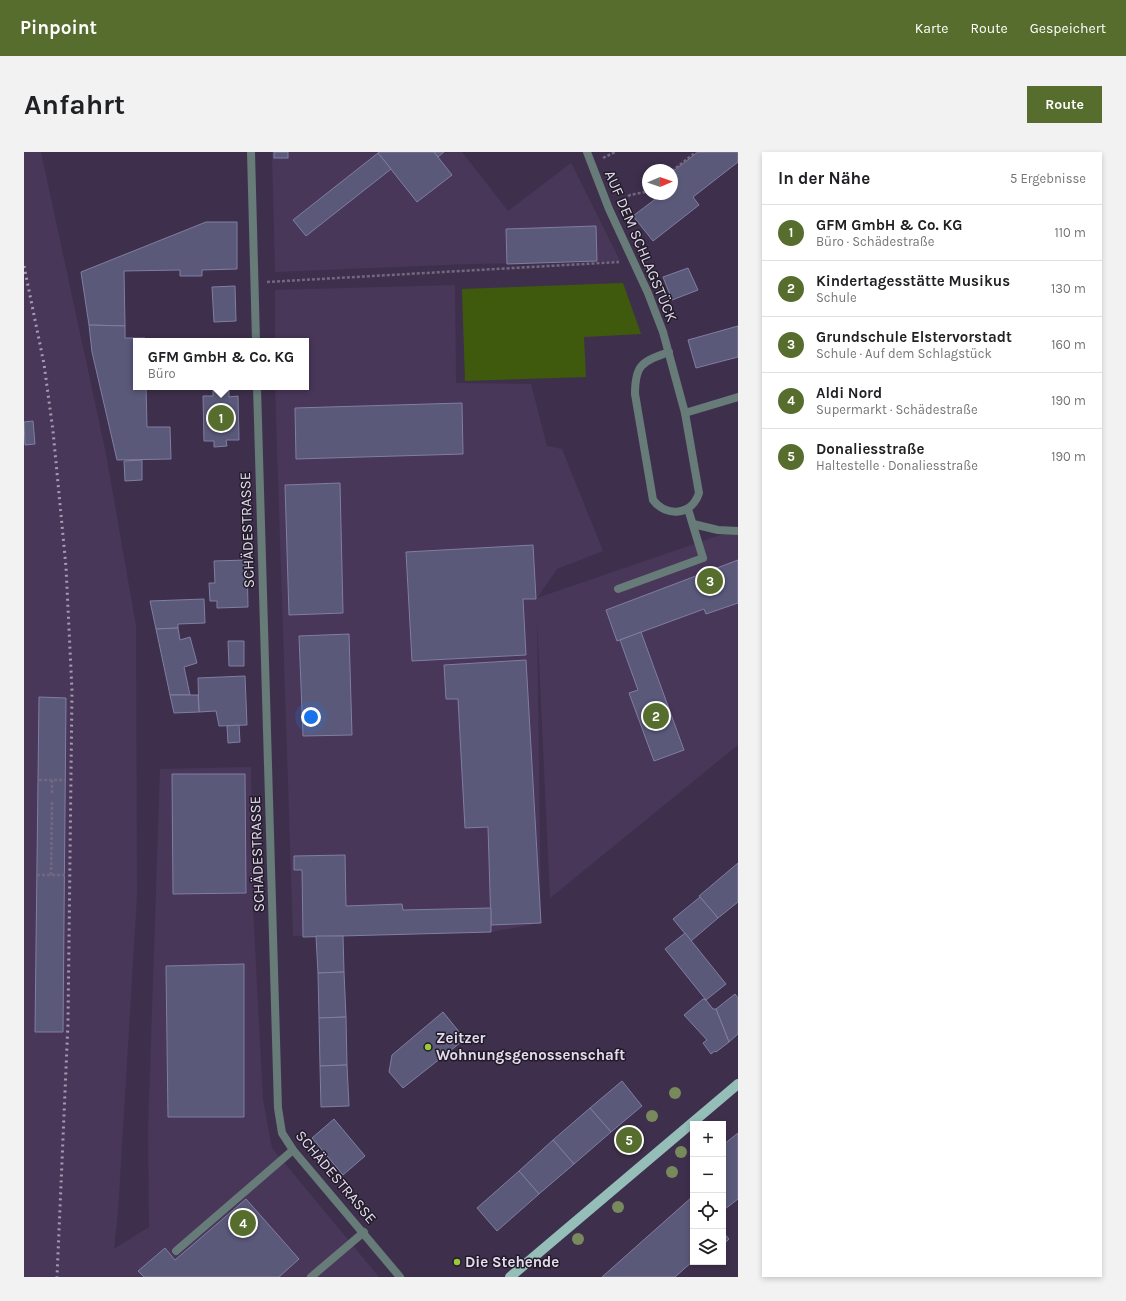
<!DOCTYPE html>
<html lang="de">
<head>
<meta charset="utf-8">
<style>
  :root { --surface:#fff; --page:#f2f2f2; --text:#202124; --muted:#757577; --line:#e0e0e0; --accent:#566d2d }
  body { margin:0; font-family:Karla,sans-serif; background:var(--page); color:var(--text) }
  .controls { position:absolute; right:12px; bottom:12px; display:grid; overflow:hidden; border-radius:0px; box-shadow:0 2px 6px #0003 }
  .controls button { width:36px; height:36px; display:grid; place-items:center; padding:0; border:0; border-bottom:1px solid var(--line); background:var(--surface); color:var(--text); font:20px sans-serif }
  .compass { position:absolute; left:618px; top:12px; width:36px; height:36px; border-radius:50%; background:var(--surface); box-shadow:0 2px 6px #0003; rotate:88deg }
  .you { position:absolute; left:287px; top:565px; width:14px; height:14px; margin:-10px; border:3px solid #fff; border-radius:50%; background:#1a73e8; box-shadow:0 0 0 6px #1a73e833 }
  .badge { display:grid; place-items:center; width:26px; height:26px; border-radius:50%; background:var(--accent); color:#fff; font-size:13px; font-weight:700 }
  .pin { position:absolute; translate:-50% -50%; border:2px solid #fff; box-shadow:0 1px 4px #0006 }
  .popup { position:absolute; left:109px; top:186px; width:176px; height:52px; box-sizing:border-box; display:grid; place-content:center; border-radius:0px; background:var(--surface); filter:drop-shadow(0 1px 3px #0005); font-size:13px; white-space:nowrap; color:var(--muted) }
  .popup b { font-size:15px; color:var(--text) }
  .popup::after { content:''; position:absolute; left:50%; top:100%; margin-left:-8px; border:8px solid transparent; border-top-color:var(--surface) }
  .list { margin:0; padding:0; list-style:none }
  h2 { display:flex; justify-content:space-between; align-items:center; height:52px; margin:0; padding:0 16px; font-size:17px }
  h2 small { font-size:13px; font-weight:400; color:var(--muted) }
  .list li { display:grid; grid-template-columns:26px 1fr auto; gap:12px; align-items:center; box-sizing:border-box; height:56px; padding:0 16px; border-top:1px solid var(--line) }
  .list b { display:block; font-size:15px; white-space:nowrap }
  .list p { margin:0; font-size:13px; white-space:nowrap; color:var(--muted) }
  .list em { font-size:13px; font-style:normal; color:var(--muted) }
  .icon { flex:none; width:22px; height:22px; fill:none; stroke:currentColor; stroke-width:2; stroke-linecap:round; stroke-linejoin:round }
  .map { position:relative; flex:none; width:714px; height:1125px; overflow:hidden; border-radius:0px }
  header { display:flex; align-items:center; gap:24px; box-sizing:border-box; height:56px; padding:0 20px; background:var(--accent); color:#fff }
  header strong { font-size:19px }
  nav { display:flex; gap:22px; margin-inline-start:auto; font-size:14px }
  .intro { display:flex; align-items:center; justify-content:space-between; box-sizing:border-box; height:96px; padding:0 24px }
  h1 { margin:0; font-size:28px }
  .button { padding:10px 18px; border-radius:0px; background:var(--accent); color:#fff; font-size:14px; font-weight:700 }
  main { display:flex; gap:24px; padding:0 24px }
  aside { flex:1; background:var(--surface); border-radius:0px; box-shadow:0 2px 6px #0003 }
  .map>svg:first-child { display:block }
  .built { fill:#49375a }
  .green { fill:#405a0d }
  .building { fill:#5b597a; stroke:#807ea1 }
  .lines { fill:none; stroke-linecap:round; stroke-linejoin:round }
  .path { stroke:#736780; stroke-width:2.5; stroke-dasharray:3 2; stroke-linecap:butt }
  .service { stroke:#677b79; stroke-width:8 }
  .minor { stroke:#677b79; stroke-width:8 }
  .primary { stroke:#95beb9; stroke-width:10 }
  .rail { stroke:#a59bb0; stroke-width:3; stroke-dasharray:2 4; stroke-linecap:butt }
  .tree { fill:#78895c }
  .poi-dot { fill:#98cb37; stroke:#221b28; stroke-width:1.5 }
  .labels { text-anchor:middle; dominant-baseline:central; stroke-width:3; stroke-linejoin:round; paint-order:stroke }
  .street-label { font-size:15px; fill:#e4dcee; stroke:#221b28 }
  .poi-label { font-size:15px; font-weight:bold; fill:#e4dcee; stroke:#221b28; text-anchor:start }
</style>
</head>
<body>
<header>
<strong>Pinpoint</strong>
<nav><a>Karte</a><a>Route</a><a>Gespeichert</a></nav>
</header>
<div class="intro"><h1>Anfahrt</h1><a class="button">Route</a></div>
<main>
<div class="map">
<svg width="714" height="1125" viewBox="0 0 714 1125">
  <rect width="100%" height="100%" fill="#3e304c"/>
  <g class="built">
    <polygon points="0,0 17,0 82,302 112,474 113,743 94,1060 90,1097 125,1075 124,981 136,617 227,615 229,757 239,948 248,996 355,1125 0,1125"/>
    <polygon points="248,0 438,0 484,59 547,11 596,109 443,112 251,120"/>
    <polygon points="431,133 432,231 507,232 523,294 538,297 579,399 533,417 513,446 714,377 714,593 526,746 513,465 517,771 467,780 269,784 251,235 282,235 282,189 251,189 251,138"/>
  </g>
  <polygon class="green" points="599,131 617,182 560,185 562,225 441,229 438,137"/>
  <g class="building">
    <rect x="250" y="0" width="14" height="6"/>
    <polygon points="355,0 410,0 428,23 393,50 354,1"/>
    <polygon points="410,0 420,0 414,5"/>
    <polygon points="674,0 714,0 714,10 669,45 675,53 629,89 609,64 638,42 648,42 648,34 653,31 648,25 648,20"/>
    <polygon points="354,1 367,17 282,84 269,68"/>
    <polygon points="182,70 213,70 213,117 178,118 178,124 156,124 156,118 100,119 101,174 65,173 57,120"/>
    <polygon points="572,74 573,109 483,112 482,77"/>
    <polygon points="664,116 674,138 648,148 639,125"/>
    <polygon points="211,134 212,169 190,170 188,135"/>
    <polygon points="65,173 101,174 101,186 121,186 121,189 112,189 112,235 122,235 123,275 146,275 147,307 93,308 68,200"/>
    <polygon points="714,174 714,205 672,216 664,188"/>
    <polygon points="189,237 205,237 205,245 214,244 215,288 202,288 203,294 190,295 190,289 180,289 179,244 189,244"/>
    <polygon points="438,251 439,302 272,307 271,256"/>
    <polygon points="9,269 11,292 1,293 0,270"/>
    <polygon points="118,308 118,328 101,329 100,309"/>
    <polygon points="316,331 319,461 265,463 261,333"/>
    <polygon points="509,393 512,447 499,447 502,503 388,509 382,400"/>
    <polygon points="223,408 224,455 193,456 193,449 186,449 185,431 191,431 190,409"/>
    <polygon points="714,408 714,451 682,462 680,457 593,489 582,458"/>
    <polygon points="180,447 181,471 154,472 154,476 132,477 126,449"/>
    <polygon points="154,476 156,488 166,485 173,511 160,515 166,543 146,543 132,477"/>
    <polygon points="617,480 660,598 630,609 605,541 614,538 596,488"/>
    <polygon points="325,482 328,583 279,584 275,484"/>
    <polygon points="204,489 220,489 220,514 205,514"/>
    <polygon points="502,508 517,771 467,773 464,675 441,676 434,547 422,547 420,513"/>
    <polygon points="221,524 223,573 195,574 192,559 175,560 174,526"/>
    <polygon points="146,543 174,543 175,560 150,561"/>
    <polygon points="15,545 42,546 39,880 11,880"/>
    <polygon points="215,573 216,590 204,591 203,574"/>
    <polygon points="148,622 221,622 222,741 149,742"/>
    <polygon points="321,703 322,754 378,752 379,758 467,756 467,780 279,785 278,718 270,718 270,704"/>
    <polygon points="714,711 714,750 694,766 675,744"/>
    <polygon points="676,745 694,766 667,789 649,767"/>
    <polygon points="661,781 702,832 682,848 641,797"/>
    <polygon points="292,784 319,784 320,820 294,821"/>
    <polygon points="220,812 220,965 144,965 142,814"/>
    <polygon points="320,820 322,865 295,866 294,821"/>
    <polygon points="711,842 714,846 714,882 705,890 692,857"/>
    <polygon points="679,847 682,848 689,857 692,857 705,890 692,900 691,899 687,902 679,891 683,888 660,863"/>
    <polygon points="419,860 441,887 379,936 365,920 368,903"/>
    <polygon points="322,865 323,913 296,914 295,866"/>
    <polygon points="323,913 325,954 297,955 296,914"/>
    <polygon points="598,929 618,954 587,980 566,956"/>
    <polygon points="566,956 587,980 550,1012 529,988"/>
    <polygon points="310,967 341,1004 319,1023 288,986"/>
    <polygon points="714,981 714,1047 701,1057 699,1054 699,1032 701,1030 699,1028 699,993"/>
    <polygon points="529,988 550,1012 515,1042 495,1019"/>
    <polygon points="495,1019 515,1042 473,1079 453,1056"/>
    <polygon points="668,1045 669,1109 651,1125 578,1125"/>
    <polygon points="222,1047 275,1107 255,1125 120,1125 114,1119 141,1096 151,1108"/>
    <polygon points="699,1080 705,1087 699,1093"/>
  </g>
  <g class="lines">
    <g class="path">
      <polyline points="579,6 591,0"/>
      <polyline points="648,19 672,0"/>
      <polyline points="596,50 606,43 621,40 624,38"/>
      <polyline points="243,130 595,110"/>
      <polyline points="15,628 41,628"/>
      <polyline points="28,641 28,628"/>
      <polyline points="13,723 41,723"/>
      <polyline points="27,723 28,650"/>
    </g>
    <g class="service">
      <polyline points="669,372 694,378 714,379"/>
      <polyline points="594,437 679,406 664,357"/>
      <polyline points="152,1099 269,998"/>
      <polyline points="287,1125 340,1080"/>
    </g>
    <g class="minor">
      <polyline points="227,0 232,189"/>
      <path d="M563 0 585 57 624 141 639 180 661 261 675 341C668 363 643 366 629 348L611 242C611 212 618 210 645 200"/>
      <polyline points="233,235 254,956 258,981 269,998 376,1125"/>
      <polyline points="661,261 714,245"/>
    </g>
    <polyline class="primary" points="486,1125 714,932"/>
    <polyline class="rail" points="0,114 20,212 29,279 42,415 48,539 44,871 33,1125"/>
  </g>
  <g class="tree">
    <circle cx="651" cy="941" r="6"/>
    <circle cx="628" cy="964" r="6"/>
    <circle cx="657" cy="1000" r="6"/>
    <circle cx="648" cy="1020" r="6"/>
    <circle cx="594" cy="1055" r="6"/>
    <circle cx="554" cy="1087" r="6"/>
  </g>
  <g class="poi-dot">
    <circle cx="404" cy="895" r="4"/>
    <circle cx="433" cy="1110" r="4"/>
  </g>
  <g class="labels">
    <g class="street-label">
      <text transform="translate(617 94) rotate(67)">AUF DEM SCHLAGSTÜCK</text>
      <text transform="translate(223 378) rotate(-92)">SCHÄDESTRASSE</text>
      <text transform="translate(233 702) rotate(-92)">SCHÄDESTRASSE</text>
      <text transform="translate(312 1025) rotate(50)">SCHÄDESTRASSE</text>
    </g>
    <g class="poi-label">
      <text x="412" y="886">Zeitzer<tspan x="412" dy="17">Wohnungsgenossenschaft</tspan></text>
      <text x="441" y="1110">Die Stehende</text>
    </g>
  </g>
</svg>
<div class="controls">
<button>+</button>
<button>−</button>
<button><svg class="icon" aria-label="locate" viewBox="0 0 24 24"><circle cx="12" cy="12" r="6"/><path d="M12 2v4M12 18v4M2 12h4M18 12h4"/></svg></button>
<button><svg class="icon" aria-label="layers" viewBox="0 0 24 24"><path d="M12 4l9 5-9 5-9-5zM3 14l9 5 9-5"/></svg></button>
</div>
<svg class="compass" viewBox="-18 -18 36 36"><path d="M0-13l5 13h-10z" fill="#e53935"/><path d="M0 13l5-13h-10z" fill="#757577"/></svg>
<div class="you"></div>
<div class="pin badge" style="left:197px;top:266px">1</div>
<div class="popup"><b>GFM GmbH &amp; Co. KG</b>Büro</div>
<div class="pin badge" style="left:632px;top:564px">2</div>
<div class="pin badge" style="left:686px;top:429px">3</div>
<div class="pin badge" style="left:219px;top:1071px">4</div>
<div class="pin badge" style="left:605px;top:988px">5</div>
</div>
<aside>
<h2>In der Nähe<small>5 Ergebnisse</small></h2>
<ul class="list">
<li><span class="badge">1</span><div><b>GFM GmbH &amp; Co. KG</b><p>Büro · Schädestraße</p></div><em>110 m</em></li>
<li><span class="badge">2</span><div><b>Kindertagesstätte Musikus</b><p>Schule</p></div><em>130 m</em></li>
<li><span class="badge">3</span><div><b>Grundschule Elstervorstadt</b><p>Schule · Auf dem Schlagstück</p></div><em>160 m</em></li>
<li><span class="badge">4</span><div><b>Aldi Nord</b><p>Supermarkt · Schädestraße</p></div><em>190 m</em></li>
<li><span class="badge">5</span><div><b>Donaliesstraße</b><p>Haltestelle · Donaliesstraße</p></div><em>190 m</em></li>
</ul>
</aside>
</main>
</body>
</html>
